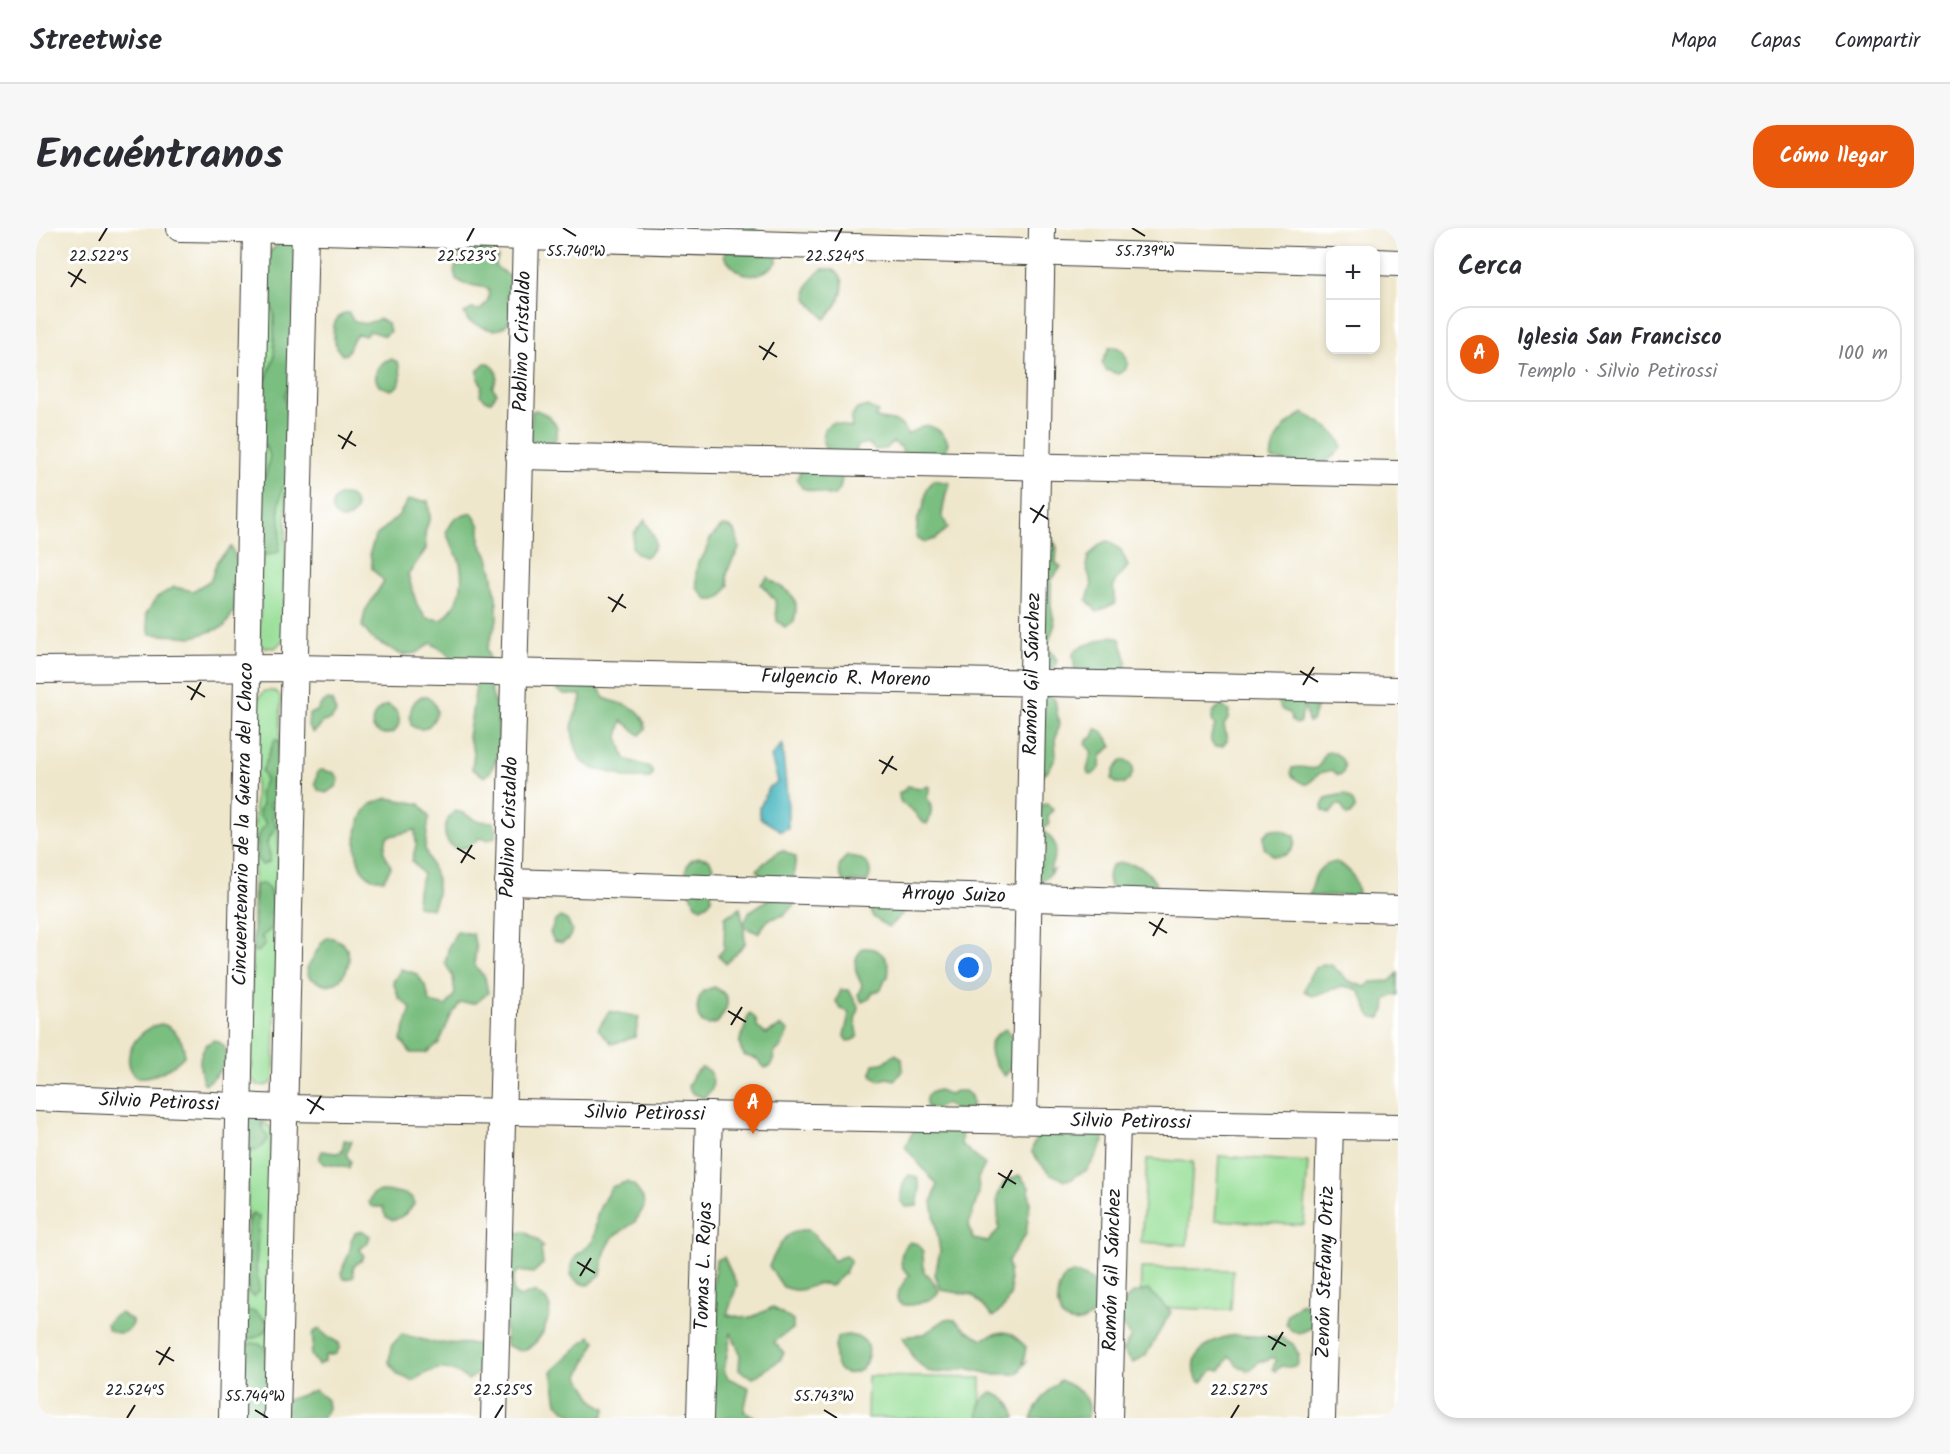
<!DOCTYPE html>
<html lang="es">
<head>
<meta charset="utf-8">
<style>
  :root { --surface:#fff; --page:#f7f7f7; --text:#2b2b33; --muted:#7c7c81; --line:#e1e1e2; --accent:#ea580c }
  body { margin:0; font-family:Kalam,sans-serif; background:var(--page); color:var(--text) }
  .controls { position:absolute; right:18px; top:18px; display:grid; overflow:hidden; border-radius:12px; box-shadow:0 3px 9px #0003 }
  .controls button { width:54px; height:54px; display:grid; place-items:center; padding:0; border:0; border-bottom:2px solid var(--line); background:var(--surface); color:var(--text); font:30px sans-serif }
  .you { position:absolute; left:933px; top:740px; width:21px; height:21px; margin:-15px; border:4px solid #fff; border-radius:50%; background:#1a73e8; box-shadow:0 0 0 9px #1a73e833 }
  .badge { display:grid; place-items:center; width:39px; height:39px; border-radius:50%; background:var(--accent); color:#fff; font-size:20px; font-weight:700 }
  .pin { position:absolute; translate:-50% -50px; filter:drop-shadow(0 2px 3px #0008) }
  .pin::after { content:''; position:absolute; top:32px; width:21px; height:18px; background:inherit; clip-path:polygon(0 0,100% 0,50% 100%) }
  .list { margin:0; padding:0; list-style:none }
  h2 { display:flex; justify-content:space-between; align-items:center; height:78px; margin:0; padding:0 24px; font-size:26px }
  h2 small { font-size:20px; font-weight:400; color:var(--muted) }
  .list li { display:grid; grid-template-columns:39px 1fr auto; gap:18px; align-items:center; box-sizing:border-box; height:96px; margin:0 12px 12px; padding:0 12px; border:2px solid var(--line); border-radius:24px }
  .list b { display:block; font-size:22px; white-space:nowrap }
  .list p { margin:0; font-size:20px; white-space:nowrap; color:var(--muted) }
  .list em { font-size:20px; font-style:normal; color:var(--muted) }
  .map { position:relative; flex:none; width:1362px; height:1190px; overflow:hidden; border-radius:24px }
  header { display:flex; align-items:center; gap:36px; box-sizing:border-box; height:84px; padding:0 30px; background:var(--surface); border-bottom:2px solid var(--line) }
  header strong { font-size:28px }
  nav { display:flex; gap:33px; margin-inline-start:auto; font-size:21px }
  .intro { display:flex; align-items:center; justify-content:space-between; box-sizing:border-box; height:144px; padding:0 36px }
  h1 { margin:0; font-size:42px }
  .button { padding:15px 27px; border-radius:24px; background:var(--accent); color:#fff; font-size:21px; font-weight:700 }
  main { display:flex; gap:36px; padding:0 36px }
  aside { flex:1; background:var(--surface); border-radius:24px; box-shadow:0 3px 9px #0003 }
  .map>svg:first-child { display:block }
  .green { fill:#99df98; stroke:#5a7e5a; stroke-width:1.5 }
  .forest { fill:#7abe80; stroke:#4b6d4e; stroke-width:1.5 }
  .water { fill:#47b6bf; stroke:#32696e; stroke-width:1.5 }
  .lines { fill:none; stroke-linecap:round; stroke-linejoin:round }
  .minor-casing { stroke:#3c3a36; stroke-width:28 }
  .minor { stroke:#fff; stroke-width:26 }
  .ticks { fill:none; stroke:#1c1c1c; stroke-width:2 }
  .labels { text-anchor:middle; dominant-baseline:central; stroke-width:6; stroke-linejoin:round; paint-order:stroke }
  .street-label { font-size:20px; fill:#1c1c1c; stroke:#fff }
  .ticks-label { font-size:15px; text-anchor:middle; fill:#1c1c1c; stroke:#fff; stroke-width:6; stroke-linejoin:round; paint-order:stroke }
</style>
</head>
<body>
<header>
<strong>Streetwise</strong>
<nav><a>Mapa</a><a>Capas</a><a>Compartir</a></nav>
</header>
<div class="intro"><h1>Encuéntranos</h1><a class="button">Cómo llegar</a></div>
<main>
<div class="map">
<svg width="1362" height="1190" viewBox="0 0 1362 1190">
  <rect width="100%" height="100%" fill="#fff"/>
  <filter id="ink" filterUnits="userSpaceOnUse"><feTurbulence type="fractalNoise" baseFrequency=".0167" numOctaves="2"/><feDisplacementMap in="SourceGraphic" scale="12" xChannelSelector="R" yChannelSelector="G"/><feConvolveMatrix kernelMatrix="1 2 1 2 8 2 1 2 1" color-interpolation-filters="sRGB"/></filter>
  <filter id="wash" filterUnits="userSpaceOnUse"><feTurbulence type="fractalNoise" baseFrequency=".008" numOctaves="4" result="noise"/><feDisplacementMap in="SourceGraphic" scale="24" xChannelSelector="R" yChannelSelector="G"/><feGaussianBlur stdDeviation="1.35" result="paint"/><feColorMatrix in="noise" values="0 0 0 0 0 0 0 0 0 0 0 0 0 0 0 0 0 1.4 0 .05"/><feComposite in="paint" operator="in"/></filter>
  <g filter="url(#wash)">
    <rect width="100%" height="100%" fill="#efe7cc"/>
    <g class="green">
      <polygon points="240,20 257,26 247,412 239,420 228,419 223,416 232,28 234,22"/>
      <path d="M229 463H238L243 466 245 471 238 851C234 859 229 858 221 857L214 848 221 471Z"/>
      <polygon points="231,896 236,901 231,1165 209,1169 212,905 220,897"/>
      <polygon points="1183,928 1272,934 1268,997 1179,992"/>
      <polygon points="1111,931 1157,934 1151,1017 1105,1014"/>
      <polygon points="1105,1040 1197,1042 1195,1082 1104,1079"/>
      <polygon points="832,1148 945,1150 944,1190 831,1190"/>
    </g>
    <g class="forest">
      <path d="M700 0H719L727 13 741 25V34C724 53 701 50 688 28L695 4Z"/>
      <polygon points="249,9 264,22 266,127 249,166 256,245 246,260 243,280 245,302 243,324 224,329 215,262 230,247 234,227 223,209 217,189 238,129 238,87 227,43 234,24"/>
      <path d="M440 18 448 20 462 29 459 38C466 44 472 45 477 53L476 61 471 69 477 85C468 110 451 102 432 93L428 85 436 81 444 82C452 75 454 70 452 60L428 56 420 51 418 43 424 25Z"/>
      <path d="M786 41H797C799 43 802 44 804 47 813 61 799 82 789 91 785 85 781 83 776 77 763 65 775 50 786 41Z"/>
      <path d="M309 85H313L317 92 328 96 344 91 351 95 354 103 349 108 334 103 329 108 322 106C314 112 316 119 310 126L306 127C296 116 292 92 309 85Z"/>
      <path d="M1077 119C1087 119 1089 127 1092 135L1089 142 1082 146 1070 142 1066 135 1073 120Z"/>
      <path d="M355 131 362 134C365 145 369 157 355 162L343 158C335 146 342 134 355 131Z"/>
      <path d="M449 135H453C463 141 463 151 456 159L461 165 455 173H451L444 167 446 157 442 151V142Z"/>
      <path d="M831 178 842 184 839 189C854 196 862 187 871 206L890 197C901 200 907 204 912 214L910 224 896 232 868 230 865 219 857 214 850 221 839 222 832 215 822 217 819 227 798 243 806 250 804 261 797 268 766 260 761 251 765 241 790 223 787 214 788 201 797 194 816 200 815 190 821 181Z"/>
      <path d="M500 182C518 188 530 204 513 219L494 215 496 183Z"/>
      <path d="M1268 185C1282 195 1301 200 1306 219 1284 247 1264 236 1235 231 1237 208 1249 195 1268 185Z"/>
      <polygon points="897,252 914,255 910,265 906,287 912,300 899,311 889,314 880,309 882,289 887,281 891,261"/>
      <circle cx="308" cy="279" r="12"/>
      <path d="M372 272 392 273 394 289 389 305 390 321 372 347 381 377 390 390 406 392C423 376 429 359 424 335 422 327 413 314 410 304L419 290 436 285 444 298V315L452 329 456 344 461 376V392L451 421 455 437 452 452 461 483 464 514 461 530 454 544 449 549 436 541 438 524 432 509 440 459 408 423 395 415 381 425 366 427 336 411 326 398 329 383 348 353 336 341 334 324 339 309 363 287Z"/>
      <path d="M609 292C615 307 629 315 609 329L601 326 596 319 598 305Z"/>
      <path d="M686 298 694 299 700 305 703 321C697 333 687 343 693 357L687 367 680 372H672L661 360 660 343 662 334 668 327 674 311Z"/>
      <polygon points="1013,306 1021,319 1020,335 1025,339 1015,353 1015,379 1019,396 1011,418 1021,432 1019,440 1012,440 997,431 1005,307"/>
      <path d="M1072 313 1085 322 1092 338C1079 356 1075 349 1079 375L1061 384 1051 372 1056 356 1050 338 1052 329 1064 316Z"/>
      <polygon points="195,319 204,338 197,358 200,380 188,399 157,409 114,406 110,386 121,369 138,359 157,363 175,352 181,333"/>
      <path d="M732 349C750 366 766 363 758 393L749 399 741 393 739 372 725 356Z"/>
      <polygon points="1076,408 1084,411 1091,434 1087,450 1039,443 1037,426 1042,420"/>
      <path d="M524 454 561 456 568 470C587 478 607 476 610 501L604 507C597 503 593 497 586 493L582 509 589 531 614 539 617 546 614 550H589L582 546 558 541 545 533C540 521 533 503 538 490 541 481 545 477 545 467L528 466 521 462Z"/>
      <polygon points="1013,467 1019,472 1023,496 1019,512 1020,528 1014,540 1008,546 1001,549 989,472"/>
      <path d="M386 468C396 469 399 475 401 484 397 497 387 507 375 497 373 485 374 474 386 468Z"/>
      <polygon points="1278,470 1281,477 1276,493 1272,494 1270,482 1268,479 1264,494 1261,496 1257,494 1253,485 1246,482 1240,471"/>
      <polygon points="292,472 296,473 300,485 295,492 287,494 283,500 277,505 272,498 273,486 281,483 285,476"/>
      <path d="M352 477C377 490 355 519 337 500 334 490 341 479 352 477Z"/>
      <path d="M1186 478 1193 483 1192 491 1188 497 1191 513 1187 518 1179 519C1171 512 1176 506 1179 498 1173 490 1177 480 1186 478Z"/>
      <polygon points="1060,501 1062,501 1067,504 1076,518 1065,528 1064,540 1056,547 1052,546 1051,542 1056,524 1049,516 1051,512 1057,509"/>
      <path d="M239 511 243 513C244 519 242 524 242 530 241 544 242 542 235 555L239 567 233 577 238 583 236 591 241 597 231 614C231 623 241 634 226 637L221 630C226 610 214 615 229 597V593L223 588V584L226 576 223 565C228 555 232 553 226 543Z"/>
      <path d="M1293 523C1304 526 1313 536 1306 546L1302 547 1296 542 1284 545 1272 556H1268C1262 552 1252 549 1256 540 1278 536 1279 551 1289 525Z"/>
      <path d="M1086 532C1103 534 1098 548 1088 556L1080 555 1076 551 1078 542Z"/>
      <polygon points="286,542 299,545 303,552 300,559 290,565 282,562 279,555 282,543"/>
      <path d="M871 558 885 560 891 558 894 559 891 570C897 578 896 587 891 596 882 593 883 589 877 583 870 576 863 579 863 565L870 561Z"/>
      <path d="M1308 566C1314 570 1319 574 1319 581L1314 587 1311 588 1305 577H1301L1294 586 1287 582 1286 578 1290 570Z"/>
      <path d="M352 570 384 576 393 589 389 621 401 651V667L396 681 381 678 382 662 387 646 376 633 380 617 379 602 351 609 348 624 355 639 348 652C343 651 337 651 334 649 313 638 318 590 334 577 339 573 347 572 352 570Z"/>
      <path d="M1011 575 1017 582 1012 588 1013 597 1006 602C1026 618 1020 620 1014 643L1018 642 1000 660 1003 577Z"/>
      <path d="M419 583 427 585 441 593 457 594 461 602 459 609 451 612 443 610C440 613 435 618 431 619 410 627 400 599 419 583Z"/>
      <path d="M1236 601 1248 603 1259 608C1261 621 1251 630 1238 628L1228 620V607L1232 605V603Z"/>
      <polygon points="746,622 760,629 758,643 759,676 748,687 732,692 722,705 708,699 709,716 690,736 682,727 688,721 689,689 704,680 708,697 713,684 739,667 721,642 733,630"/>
      <path d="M812 628C828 629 840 638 831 654H808C801 644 801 635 812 628Z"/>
      <path d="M664 629 673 631 678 641 673 650 676 671 672 676 665 680C654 674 644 641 655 632 658 630 662 629 664 629Z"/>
      <path d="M1300 634C1315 640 1321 651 1322 667L1273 668C1279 650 1278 638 1300 634Z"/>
      <path d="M1085 635C1106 637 1109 639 1121 657L1112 669 1078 668C1073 656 1069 649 1076 637Z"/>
      <polygon points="227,656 233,661 241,688 234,702 225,709 228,712 229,716 224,722 220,724 217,721 219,657"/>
      <path d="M837 676 874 677C870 682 856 697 852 699L837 689 834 681Z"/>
      <polygon points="524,689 531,692 536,702 533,711 526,715 518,713 514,705 519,693"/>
      <polygon points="421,703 437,706 440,721 438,737 449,749 452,765 440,775 424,775 415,788 403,815 390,825 375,825 365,812 375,780 363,770 357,754 365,741 381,746 390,759 394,774 410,778 419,766 417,749 409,735 413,718"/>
      <path d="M292 709C329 715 310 762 287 756 282 755 277 751 273 749L271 740 286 714Z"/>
      <path d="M828 720C845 719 856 733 852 749L849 751 845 762 837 764 833 771 826 774 822 767 826 757C819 745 815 730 828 720Z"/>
      <path d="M1287 736 1295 737 1313 753 1329 759 1336 754 1354 753 1362 745V767H1357L1350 772 1349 782 1345 790H1337C1329 782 1331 777 1326 768 1317 750 1290 764 1276 768L1268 763C1272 751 1275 741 1287 736Z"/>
      <path d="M678 759C698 768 692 781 681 795 659 804 657 776 667 763Z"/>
      <path d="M805 762H813L823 781C823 782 819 791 819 791 819 802 829 810 812 813L808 807 813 787 811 783 804 781 800 773Z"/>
      <polygon points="573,783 603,789 599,809 576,816 562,801"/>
      <path d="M714 785 720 791 721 799 730 806 745 798 752 803 746 818 738 825 737 833 733 839 729 840 721 831 709 828C700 816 704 811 709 799 711 793 710 790 714 785Z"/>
      <path d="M125 796C138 798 150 815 148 828 137 840 117 851 101 849 80 831 102 800 125 796Z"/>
      <path d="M970 801 979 810 976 839 969 848C964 845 964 841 960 837 950 822 952 809 970 801Z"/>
      <path d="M178 812C204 821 184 846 170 856L167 854C163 839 160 820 178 812Z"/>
      <polygon points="859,826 866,830 867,842 859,852 851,850 843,853 837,848 835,845 838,836 847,835"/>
      <path d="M665 840C676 840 678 852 676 861L668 870 656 865 652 858 658 846Z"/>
      <path d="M902 862 913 866 920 863H929L935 868 937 875 933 881 921 883 910 876 899 881 891 879C887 869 892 865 902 862Z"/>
      <path d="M203 887 234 889 225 896 232 910C228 919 223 922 214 924Z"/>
      <polygon points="884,890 926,900 925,916 949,937 942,950 943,965 933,996 937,1011 952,1014 963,1001 961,969 968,954 983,947 993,959 994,975 990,1006 972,1033 975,1065 969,1078 957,1089 936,1067 905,1062 899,1047 904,1023 896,974 901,957 869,919"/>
      <polygon points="1005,902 1067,906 1068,914 1055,936 1050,943 1042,946 1036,951 1028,952 1013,945 996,925 997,917"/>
      <polygon points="308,912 316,913 310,927 315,933 313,940 289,936 283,931 286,923 299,925 306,924"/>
      <path d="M873 947 881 949 884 961 881 978 870 979 865 974C865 964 866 953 873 947Z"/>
      <path d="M590 954 598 957 607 970 608 979 599 994 577 1009 569 1024 565 1046 553 1057C535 1055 529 1043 540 1028 546 1022 553 1019 557 1012 560 1004 559 996 561 988 563 977 570 970 575 959Z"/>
      <path d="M344 963C354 963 367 964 376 969L378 976C370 989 349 1002 347 979H338L334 977 333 974 337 966Z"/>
      <path d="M216 986 223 989 220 1038 223 1062 218 1069 212 1064C212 1042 205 1004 216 986Z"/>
      <path d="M765 1002H773L789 1019 798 1033 809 1027 815 1032 808 1046 795 1058C777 1051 776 1062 762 1062 757 1063 752 1060 747 1059L733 1038C741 1022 746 1006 765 1002Z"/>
      <path d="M327 1003 334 1008 331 1016 324 1021 328 1028 326 1032 317 1039 318 1048 315 1050 308 1051C301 1038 317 1029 315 1012L319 1005Z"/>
      <path d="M489 1004 502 1012 507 1019 505 1020 507 1036 497 1045 482 1043 477 1049V1064L483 1069 498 1064 510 1072 514 1079C512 1098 504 1118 484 1123L470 1117 466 1014 480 1005Z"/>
      <path d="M874 1014 882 1016 887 1024 888 1044 897 1053 903 1063C896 1077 851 1086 863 1063 866 1057 869 1051 874 1047 861 1039 863 1023 874 1014Z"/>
      <polygon points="688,1029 701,1057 691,1087 714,1090 737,1079 757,1093 757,1100 738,1114 748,1125 744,1132 717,1150 703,1142 704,1125 695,1105 688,1143 692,1150 713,1160 708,1183 721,1190 661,1190 680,1032"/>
      <path d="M1037 1045C1057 1049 1062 1055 1064 1075 1058 1091 1039 1102 1025 1088 1019 1072 1020 1063 1029 1048Z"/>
      <polygon points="1112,1062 1135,1084 1110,1127 1097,1135 1086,1123 1095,1109 1085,1097 1085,1079 1095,1066"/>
      <polygon points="1272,1075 1280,1078 1277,1099 1262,1106 1255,1102 1250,1095 1251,1087 1264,1076"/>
      <path d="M207 1083H218L231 1093 232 1100C224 1110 215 1113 203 1109Z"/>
      <path d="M84 1085 96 1092 97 1096C91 1107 81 1107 72 1101L70 1096 76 1089Z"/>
      <path d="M910 1091 919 1092 931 1103 947 1111C970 1100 972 1102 990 1119L987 1135 991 1133 981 1146H956L933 1141 900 1145 892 1143 879 1132 867 1109 888 1106Z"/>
      <path d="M283 1101 292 1109 303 1115 304 1119 300 1126 289 1128V1133L282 1137 275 1127C275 1124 276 1121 277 1119 278 1110 272 1106 283 1101Z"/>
      <path d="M366 1106 399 1115 444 1116 453 1130 445 1143 432 1152C410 1136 399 1138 377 1153L362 1147 353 1134 355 1118Z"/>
      <path d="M812 1107C836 1110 837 1123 826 1141 800 1156 795 1130 801 1110L804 1108Z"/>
      <path d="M1200 1107 1247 1110 1257 1116 1263 1127 1262 1134 1260 1138 1252 1139 1245 1138 1239 1143 1236 1141 1240 1133 1238 1130H1234L1231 1133H1223L1215 1142 1211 1143 1209 1140 1201 1138 1197 1131 1193 1129 1185 1142H1177L1166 1154 1162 1153C1149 1125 1175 1110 1200 1107Z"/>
      <polygon points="554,1108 560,1113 543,1148 559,1174 570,1180 567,1188 563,1190 539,1190 521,1175 516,1143"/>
      <polygon points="215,1115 223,1116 230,1121 249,1173 279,1162 291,1172 292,1180 287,1190 199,1190 207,1119"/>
      <path d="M1024 1152C1039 1159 1060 1170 1051 1190H995C1002 1174 1010 1163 1024 1152Z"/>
      <path d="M956 1165C968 1168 978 1177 979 1190H943C941 1180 946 1168 956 1165Z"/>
    </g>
    <polygon class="water" points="746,516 752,578 752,600 745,603 724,590 723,581 733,559 742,554 735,529"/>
  </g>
  <g filter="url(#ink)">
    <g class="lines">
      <defs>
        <g id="minor">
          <polyline points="144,0 252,2 1294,33"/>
          <polyline points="1340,34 1362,35"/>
          <polyline points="483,228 1362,246"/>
          <path id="s1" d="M0 442 259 440 1362 462"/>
          <path id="s2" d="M472 654 1362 681"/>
          <path id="s3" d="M0 870 249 880 1362 899"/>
          <path id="s4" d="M988 892 1006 0"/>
          <path id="s5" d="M196 1190 220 2"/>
          <polyline points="241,1190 269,2"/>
          <path id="s6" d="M458 1190 490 9"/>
          <path id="s7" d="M664 1190 673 887"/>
          <path id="s8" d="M1073 1190 1081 894"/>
          <path id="s9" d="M1286 1190 1294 898"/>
        </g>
      </defs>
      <use href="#minor" class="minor-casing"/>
      <use href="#minor" class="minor"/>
    </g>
  </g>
  <path class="ticks" d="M527 0 540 8M1096 0 1109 8M63 13 71 0M431 13 438 0M799 13 806 0M32 44 50 55M35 59 46 41M723 118 741 129M727 132 738 114M302 207 320 218M306 221 316 203M994 280 1012 291M997 295 1008 277M572 369 590 380M576 384 587 366M1264 443 1282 454M1267 457 1278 439M151 458 169 469M155 472 165 454M843 532 861 542M846 546 857 528M421 620 439 631M425 635 436 617M1113 694 1131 705M1117 708 1127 690M692 783 710 794M695 797 706 779M271 871 288 882M274 886 285 868M962 945 980 956M966 960 976 942M541 1034 559 1045M544 1048 555 1030M1232 1108 1250 1118M1236 1122 1247 1104M120 1123 138 1133M123 1137 134 1119M219 1182 232 1190M788 1182 801 1190M91 1190 99 1177M459 1190 467 1177M1195 1190 1203 1177"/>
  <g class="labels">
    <g class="street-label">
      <text stroke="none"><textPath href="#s6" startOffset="1077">Pablino Cristaldo</textPath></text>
      <text stroke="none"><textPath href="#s4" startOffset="446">Ramón Gil Sánchez</textPath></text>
      <text stroke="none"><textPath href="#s1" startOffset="810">Fulgencio R. Moreno</textPath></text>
      <text stroke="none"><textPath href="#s5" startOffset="594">Cincuentenario de la Guerra del Chaco</textPath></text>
      <text stroke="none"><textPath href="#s6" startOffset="591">Pablino Cristaldo</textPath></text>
      <text stroke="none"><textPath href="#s2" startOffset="446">Arroyo Suizo</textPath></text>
      <text stroke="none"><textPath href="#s3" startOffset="123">Silvio Petirossi</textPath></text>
      <text stroke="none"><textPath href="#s3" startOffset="609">Silvio Petirossi</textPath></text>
      <text stroke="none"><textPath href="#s3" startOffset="1095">Silvio Petirossi</textPath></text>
      <text stroke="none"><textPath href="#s7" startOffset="152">Tomas L. Rojas</textPath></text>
      <text stroke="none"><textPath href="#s8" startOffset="148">Ramón Gil Sánchez</textPath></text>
      <text stroke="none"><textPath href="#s9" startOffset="146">Zenón Stefany Ortiz</textPath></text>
    </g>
  </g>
  <g class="ticks-label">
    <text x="540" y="28">55.740°W</text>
    <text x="1109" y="28">55.739°W</text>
    <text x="63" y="33">22.522°S</text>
    <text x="431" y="33">22.523°S</text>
    <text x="799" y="33">22.524°S</text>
    <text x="99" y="1167">22.524°S</text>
    <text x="467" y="1167">22.525°S</text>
    <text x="1203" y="1167">22.527°S</text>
    <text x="219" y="1173">55.744°W</text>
    <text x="788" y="1173">55.743°W</text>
  </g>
</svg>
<div class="controls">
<button>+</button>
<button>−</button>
</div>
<div class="you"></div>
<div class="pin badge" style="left:717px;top:906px">A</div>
</div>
<aside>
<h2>Cerca<small></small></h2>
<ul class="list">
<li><span class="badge">A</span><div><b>Iglesia San Francisco</b><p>Templo · Silvio Petirossi</p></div><em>100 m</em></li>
</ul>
</aside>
</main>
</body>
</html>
